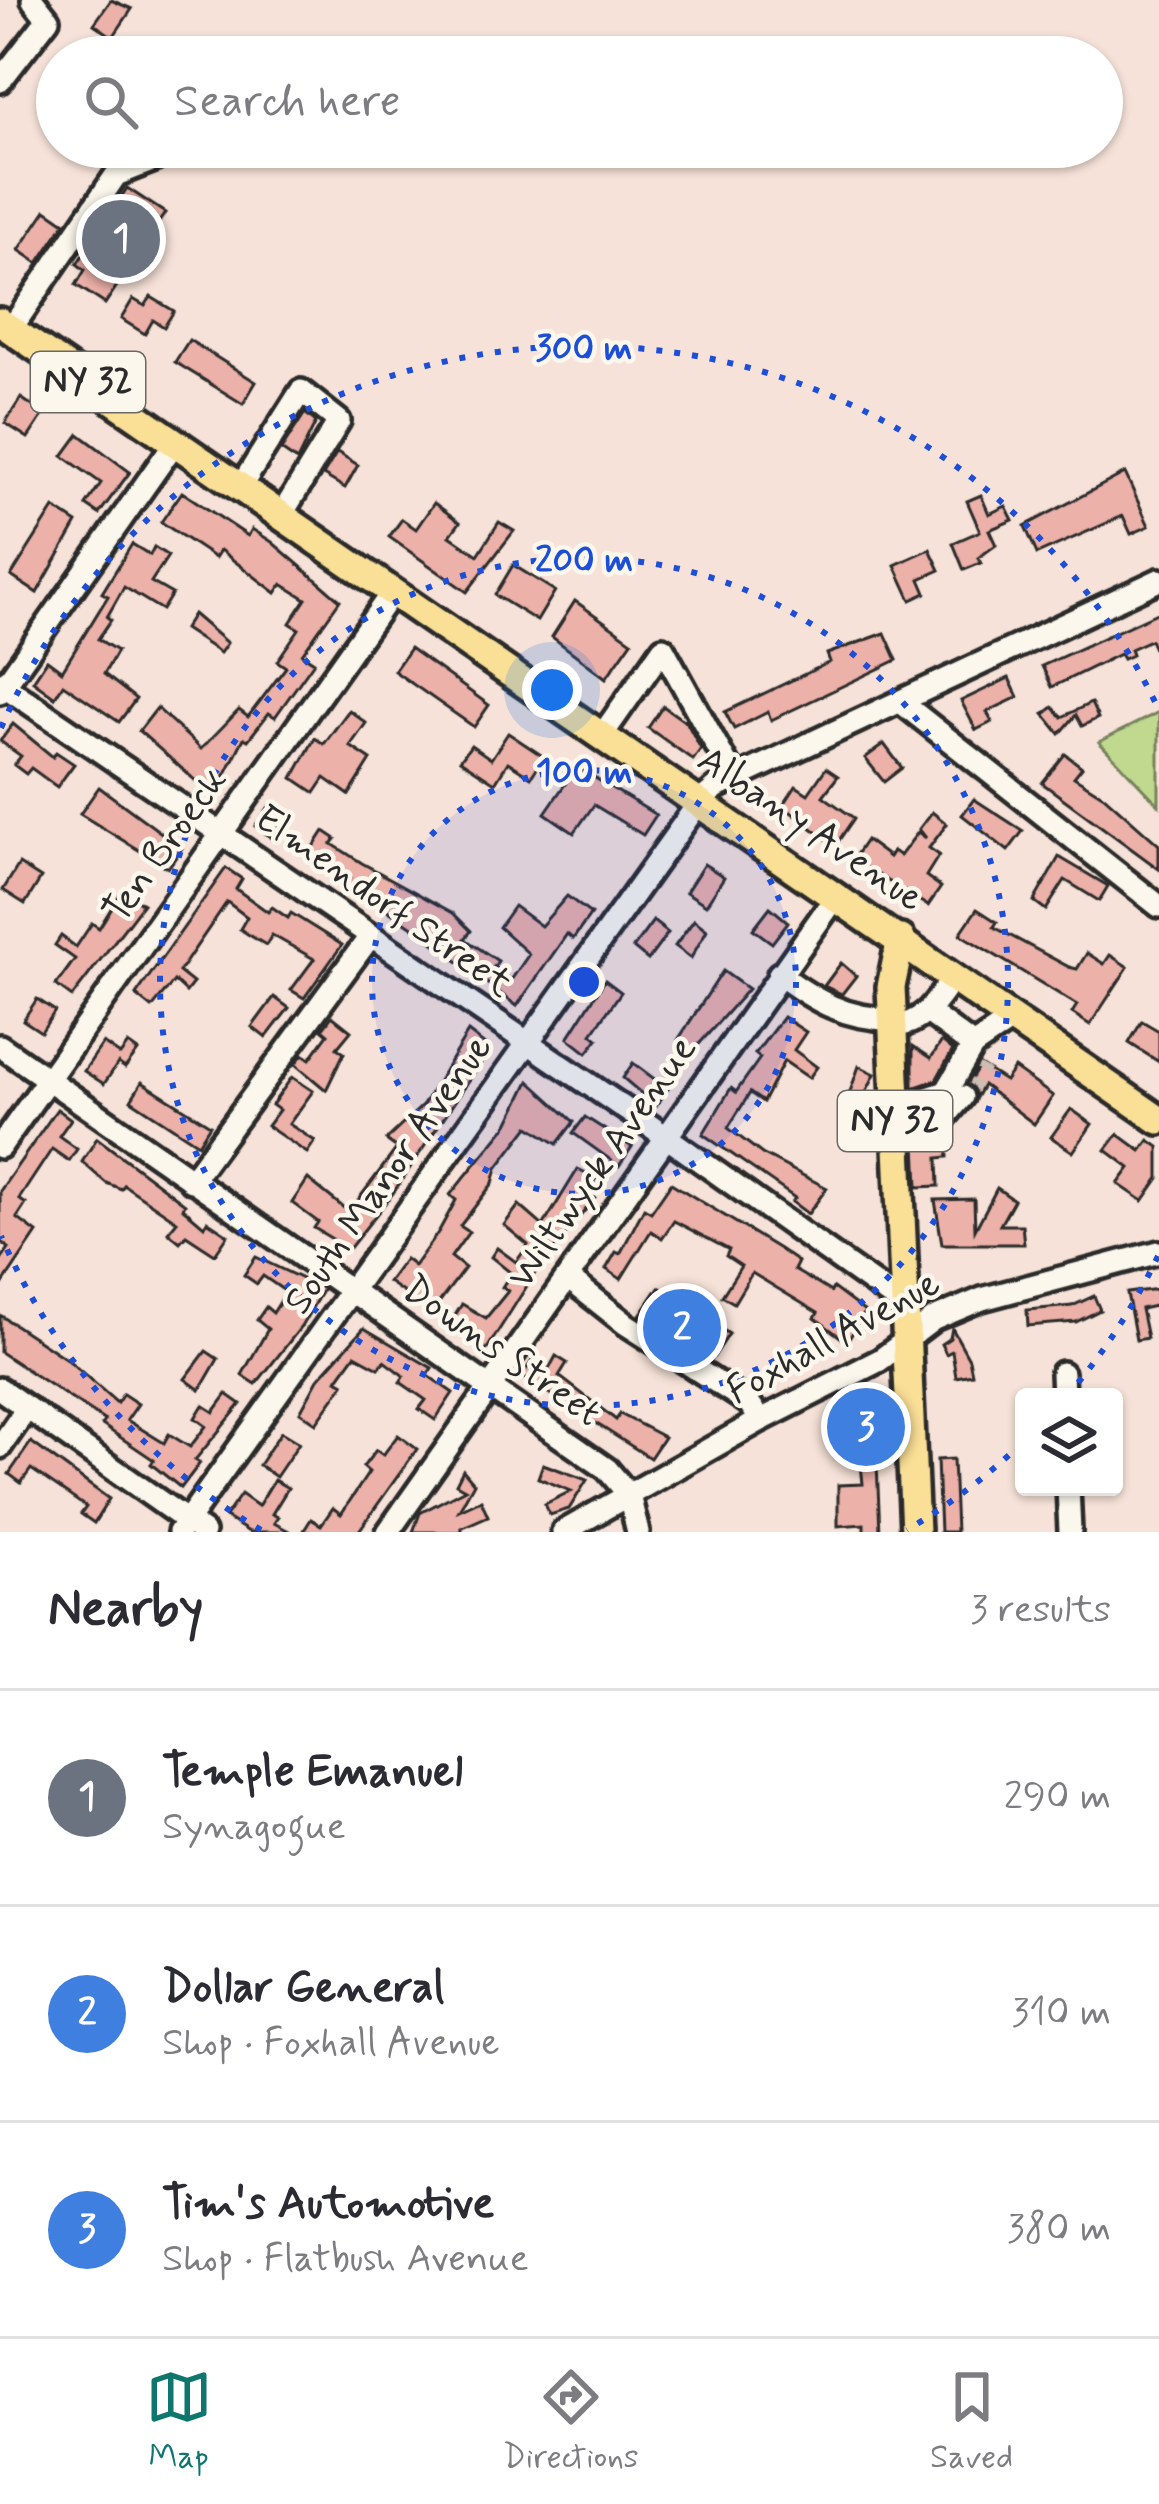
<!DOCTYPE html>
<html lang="en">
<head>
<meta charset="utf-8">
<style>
  :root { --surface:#fff; --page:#f7f7f7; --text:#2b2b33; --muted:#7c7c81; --line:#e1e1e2; --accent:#0f766e }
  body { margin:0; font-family:Mynerve,sans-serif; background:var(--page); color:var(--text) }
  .controls { position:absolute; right:36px; bottom:36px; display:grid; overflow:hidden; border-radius:12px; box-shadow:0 3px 9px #0004 }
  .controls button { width:108px; height:108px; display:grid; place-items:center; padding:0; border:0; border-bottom:3px solid var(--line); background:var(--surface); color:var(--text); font:60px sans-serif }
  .you { position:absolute; left:552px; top:690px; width:42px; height:42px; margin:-30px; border:9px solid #fff; border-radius:50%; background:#1a73e8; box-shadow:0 0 0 18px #1a73e833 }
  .badge { display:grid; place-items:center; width:78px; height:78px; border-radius:50%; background:var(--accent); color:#fff; font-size:39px; font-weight:700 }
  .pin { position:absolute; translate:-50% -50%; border:6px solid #fff; box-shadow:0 3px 12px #0006 }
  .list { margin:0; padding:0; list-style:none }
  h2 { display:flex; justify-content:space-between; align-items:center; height:156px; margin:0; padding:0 48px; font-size:51px }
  h2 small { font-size:39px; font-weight:400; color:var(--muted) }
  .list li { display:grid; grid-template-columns:78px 1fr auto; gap:36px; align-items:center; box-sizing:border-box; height:216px; padding:0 48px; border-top:3px solid var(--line) }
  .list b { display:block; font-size:45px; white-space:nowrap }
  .list p { margin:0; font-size:39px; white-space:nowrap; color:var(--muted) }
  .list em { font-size:39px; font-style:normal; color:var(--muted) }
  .icon { flex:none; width:66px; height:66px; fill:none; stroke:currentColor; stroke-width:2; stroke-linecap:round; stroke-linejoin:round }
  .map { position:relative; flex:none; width:1159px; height:1532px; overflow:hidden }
  .search { position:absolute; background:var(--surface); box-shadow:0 3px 9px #0004; left:36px; right:36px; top:36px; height:132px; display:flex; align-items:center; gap:30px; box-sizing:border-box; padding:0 42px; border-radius:66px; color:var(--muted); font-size:45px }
  .sheet { height:804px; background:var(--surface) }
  nav { display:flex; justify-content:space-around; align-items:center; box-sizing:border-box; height:168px; border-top:3px solid var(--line); background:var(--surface); font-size:33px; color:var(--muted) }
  nav a { display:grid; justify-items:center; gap:6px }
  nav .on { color:var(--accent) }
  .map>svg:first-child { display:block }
  .green { fill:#c0d98f; stroke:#76825d; stroke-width:3 }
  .building { fill:#ecb1a9; stroke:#2b2b2b; stroke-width:3 }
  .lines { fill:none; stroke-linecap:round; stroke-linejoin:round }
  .minor-tunnel { stroke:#cdbdb5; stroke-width:21; stroke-dasharray:21 10; stroke-linecap:butt }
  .minor-casing { stroke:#2b2b2b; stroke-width:30 }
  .major-casing { stroke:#2b2b2b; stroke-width:36 }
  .minor { stroke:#fbf7ec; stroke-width:21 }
  .major { stroke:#fadf96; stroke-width:27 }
  .ring { fill:none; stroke:#1d4ed8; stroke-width:6; stroke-dasharray:6 12 }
  .labels { text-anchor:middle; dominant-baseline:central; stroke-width:9; stroke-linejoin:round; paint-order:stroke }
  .shield { fill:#fbf7ec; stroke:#696865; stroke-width:3 }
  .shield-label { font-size:36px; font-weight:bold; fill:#2b2b2b }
  .street-label { font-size:39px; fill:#2b2b2b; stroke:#fbf7ec }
  .centre { fill:#1d4ed8; stroke:#fbf7ec; stroke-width:6 }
  .ring-label { font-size:36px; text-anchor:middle; font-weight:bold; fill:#1d4ed8; stroke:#fbf7ec; stroke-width:9; stroke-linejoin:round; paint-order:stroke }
</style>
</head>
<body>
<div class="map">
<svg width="1159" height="1532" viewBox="0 0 1159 1532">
  <rect width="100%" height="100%" fill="#f6e2d8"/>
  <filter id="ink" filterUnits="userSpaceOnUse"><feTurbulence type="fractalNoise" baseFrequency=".00833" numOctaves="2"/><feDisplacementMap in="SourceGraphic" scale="24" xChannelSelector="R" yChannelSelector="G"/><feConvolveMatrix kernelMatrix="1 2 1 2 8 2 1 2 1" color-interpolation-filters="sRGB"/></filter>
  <g filter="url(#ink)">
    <polygon class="green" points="1159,712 1159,805 1099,742"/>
    <g class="building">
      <polygon points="111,0 132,9 113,37 94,24"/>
      <polygon points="127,188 165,213 105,304 76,285 85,270 77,264"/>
      <polygon points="46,210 65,223 38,263 19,250"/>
      <polygon points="151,297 174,311 164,327 153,320 145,334 121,319 133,299 145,306"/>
      <polygon points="189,340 256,382 243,404 175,362"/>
      <polygon points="21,398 44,414 28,438 5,423"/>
      <polygon points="305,413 316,422 297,461 281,450"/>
      <polygon points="79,434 130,472 99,514 86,505 101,483 63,456"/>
      <polygon points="337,452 358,465 345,488 323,475"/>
      <polygon points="1125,473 1149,526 1131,534 1123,516 1037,554 1025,526"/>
      <polygon points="182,492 248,536 252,529 272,542 340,600 302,654 314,662 275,717 269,713 248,740 244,738 214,797 139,731 157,708 201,749 239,710 248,717 286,667 277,661 299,629 290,623 306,599 282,584 276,593 220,550 215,558 161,522"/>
      <polygon points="981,495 989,514 1006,506 1013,520 989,530 996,545 978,558 981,563 964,570 953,543 980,531 967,501"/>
      <polygon points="434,503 460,522 450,536 478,555 499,522 514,531 467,592 389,537 402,519 416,529"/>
      <polygon points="54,508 77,523 37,593 11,576"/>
      <polygon points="132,544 150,555 154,547 168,556 151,582 172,594 162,610 124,587 107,617 111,620 98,639 117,651 104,674 136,699 119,722 63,684 55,697 33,681 47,660 62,671 108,596 102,593"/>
      <polygon points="930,549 940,570 920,579 926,593 911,600 895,565"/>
      <polygon points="513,565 555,591 537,621 495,595"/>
      <polygon points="575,601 632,641 606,678 552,637"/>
      <polygon points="1159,612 1159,660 1150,640 1130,649 1132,655 1123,659 1120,654 1052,687 1042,666"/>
      <polygon points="193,614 227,643 220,653 184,629"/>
      <polygon points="885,633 897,660 771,720 768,712 734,729 725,712 830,662 827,654"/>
      <polygon points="410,648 489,705 474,727 394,671"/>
      <polygon points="1009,678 1018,697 987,712 992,722 976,730 961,701"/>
      <polygon points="1091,703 1098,718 1082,726 1076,715 1060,734 1044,714 1053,707 1062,717"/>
      <polygon points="663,706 687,723 701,749 693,760 648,728"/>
      <polygon points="349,710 366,723 350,746 371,760 349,795 325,778 315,793 293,778 315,738 324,744"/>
      <polygon points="13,724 53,757 56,752 74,764 57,787 31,768 26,774 14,765 21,756 0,741"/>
      <polygon points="508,733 544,757 531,777 508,762 495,783 460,760 471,745 491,759"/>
      <polygon points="884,744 902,768 884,782 865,758"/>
      <polygon points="1065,754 1082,767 1074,777 1104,796 1159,845 1159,869 1042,783"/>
      <polygon points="577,767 656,815 643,835 594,805 574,833 545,813"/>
      <polygon points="826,768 838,776 823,796 854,818 835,846 783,806 796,786 808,794"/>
      <polygon points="99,787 182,848 168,868 80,814"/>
      <polygon points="974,799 1023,831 1008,851 962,815"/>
      <polygon points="270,805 287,817 272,838 255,826"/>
      <polygon points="932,812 947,824 929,848 939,855 926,876 941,887 928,906 853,859 866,840 889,857 893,851 900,856 918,832 926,838 919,829"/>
      <polygon points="324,831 336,839 332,844 362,863 453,913 471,931 465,939 498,961 494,967 511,980 529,954 499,927 514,906 541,926 567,896 591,914 573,939 567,934 517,1006 414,928 360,892 356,896 343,887 350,878 308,856"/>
      <polygon points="1059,857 1108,886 1099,901 1065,880 1046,910 1034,901"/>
      <polygon points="19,864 41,878 25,904 3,890"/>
      <polygon points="704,864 724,877 706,905 686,892"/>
      <polygon points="226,868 242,879 236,889 268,912 272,907 288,918 291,913 342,945 304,998 291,990 314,959 272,935 266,945 249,935 240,929 247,917 227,902 179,972 193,983 186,992 174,981 152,1008 136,995"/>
      <polygon points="122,891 143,904 72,997 56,985 75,959 55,945 61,936 76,947 92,923 99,928"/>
      <polygon points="770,907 788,922 772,943 753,929"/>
      <polygon points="977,909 997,922 994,927 1069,967 1077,969 1087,953 1104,964 1110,955 1128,967 1090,1025 1072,1013 1077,1005 960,934"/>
      <polygon points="694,920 707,930 691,958 675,946"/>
      <polygon points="653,921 668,933 648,960 633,948"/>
      <polygon points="841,963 856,976 842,994 824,986"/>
      <polygon points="723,971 748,989 693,1051 678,1040"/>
      <polygon points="605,980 621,992 592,1034 598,1039 587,1053 568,1038"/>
      <polygon points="274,997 289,1008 266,1038 252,1027"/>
      <polygon points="37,999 55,1011 41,1032 23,1020"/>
      <polygon points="332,1016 351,1031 337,1048 344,1053 326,1090 295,1064 303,1054 310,1059 328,1034 322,1029"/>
      <polygon points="783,1017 806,1032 794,1050 817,1067 809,1078 784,1061 763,1102 750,1093 728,1128 762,1154 827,1188 808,1214 792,1202 795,1198 703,1134 731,1088 736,1092 760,1058 755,1054"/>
      <polygon points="1142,1021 1159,1031 1159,1062 1129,1043"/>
      <polygon points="468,1032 490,1049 393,1193 349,1249 314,1228 318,1222 292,1203 308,1179 349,1212 397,1148 386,1140 423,1105"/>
      <polygon points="942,1041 953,1050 936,1080 913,1088 913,1046 931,1058"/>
      <polygon points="103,1043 120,1055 128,1044 138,1051 125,1068 118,1063 104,1084 84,1071"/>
      <polygon points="633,1063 668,1089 656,1106 623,1078"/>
      <polygon points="980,1065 1005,1081 1014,1068 1053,1096 1034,1124 983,1085 977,1096 968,1084"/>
      <polygon points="859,1066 875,1074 860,1104 876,1109 869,1129 840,1120"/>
      <polygon points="292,1077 313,1091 289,1124 315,1141 307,1153 267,1126 279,1110 272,1105"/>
      <polygon points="529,1081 574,1122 557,1144 529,1126 497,1168 493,1183 460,1226 469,1232 451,1257 465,1268 432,1312 388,1282 405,1259 414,1266 439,1231 456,1200 450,1195 508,1124"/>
      <polygon points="142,1082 210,1125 198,1144 131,1100"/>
      <polygon points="57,1109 71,1119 59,1136 77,1149 69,1161 52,1149 19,1199 26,1204 17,1218 37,1233 0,1288 0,1261 9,1248 0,1241 0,1191"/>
      <polygon points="1071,1109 1092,1124 1073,1152 1051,1137"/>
      <polygon points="585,1117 632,1147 619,1166 573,1133"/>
      <polygon points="1118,1134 1141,1151 1149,1140 1159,1147 1159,1178 1143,1201 1118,1184 1130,1168 1106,1150"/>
      <polygon points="97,1138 185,1204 183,1208 204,1226 207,1221 228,1235 215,1254 186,1235 180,1242 168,1232 177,1221 124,1185 121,1189 106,1183 82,1162"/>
      <polygon points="947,1140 948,1157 938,1158 939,1186 918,1187 916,1142"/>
      <polygon points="578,1169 596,1178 587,1192 595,1198 537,1270 485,1352 469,1341 473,1336 451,1322 462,1304 486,1318 508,1291 502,1287 511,1273 491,1257 497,1248 516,1262 528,1245 504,1225 519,1205 543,1226"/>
      <polygon points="671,1183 779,1249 798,1262 794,1270 831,1292 833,1288 865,1312 847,1342 815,1318 818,1313 752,1273 734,1303 722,1296 741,1266 726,1256 729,1250 674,1221 662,1238 651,1231 621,1279 606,1269 616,1252 620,1254 644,1208 651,1212"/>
      <polygon points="997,1188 1014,1200 1000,1225 1022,1225 1024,1244 942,1244 935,1200 974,1199 975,1230"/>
      <polygon points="256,1257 323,1289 301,1327 256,1384 242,1375 268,1329 257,1320 266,1307 273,1313 286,1292 263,1276 257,1284 244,1275"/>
      <polygon points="659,1287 729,1334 711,1361 640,1315"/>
      <polygon points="1159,1289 1159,1305 1141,1309 1147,1338 1136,1340 1127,1293"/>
      <polygon points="1094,1296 1100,1310 1076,1322 1028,1326 1027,1310 1072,1306"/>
      <polygon points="0,1315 68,1360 117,1403 123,1394 138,1404 127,1420 164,1443 169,1434 190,1447 206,1426 195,1418 203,1405 214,1412 227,1394 241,1404 195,1460 200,1463 181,1488 151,1464 154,1460 102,1425 105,1421 0,1352"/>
      <polygon points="364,1328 432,1368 427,1375 453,1393 435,1420 419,1409 426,1400 400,1382 404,1376 384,1361 379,1368 355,1355 337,1380 344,1384 316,1423 300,1412 318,1379"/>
      <polygon points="952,1328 969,1359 972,1374 956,1377 952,1351 946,1354 941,1344 950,1338"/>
      <polygon points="206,1351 218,1359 200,1390 185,1379"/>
      <polygon points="556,1356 567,1363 559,1376 616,1420 620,1414 664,1437 650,1458 522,1376 533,1359 549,1369"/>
      <polygon points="854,1414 884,1421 875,1446 849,1433"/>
      <polygon points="281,1432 299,1443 276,1477 259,1465"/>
      <polygon points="398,1435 417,1449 358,1532 303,1532 311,1519 321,1525 333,1508 341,1514 369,1472 363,1467 376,1450 383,1455"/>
      <polygon points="31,1442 109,1499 94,1523 81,1514 86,1507 31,1469 21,1483 9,1474"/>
      <polygon points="953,1459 956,1532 940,1532 937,1460"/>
      <polygon points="877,1463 880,1532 864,1532 864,1524 838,1526 838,1485 863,1484 861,1464"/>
      <polygon points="543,1464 587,1480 569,1509 550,1515 545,1504 571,1491 538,1478"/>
      <polygon points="463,1470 474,1483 459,1510 481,1500 488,1516 461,1528 463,1532 413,1532 420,1513 465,1489 456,1484"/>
      <polygon points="274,1480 288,1488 272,1514 278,1517 274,1523 291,1532 249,1532 225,1517 241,1494 258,1506"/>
    </g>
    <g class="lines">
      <polyline class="minor-tunnel" points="962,1097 981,1065"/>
      <defs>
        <g id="minor">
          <polyline points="0,81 48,19 33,0"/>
          <polyline points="11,329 116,175 154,160 166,147"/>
          <polyline points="241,486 301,391 339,421 282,514"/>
          <polyline points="0,683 665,1136 902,1304"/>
          <polyline points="0,692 176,441"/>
          <polyline points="902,703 1159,906"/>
          <polyline points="603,734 663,648 735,779"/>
          <path d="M779 974C815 1001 846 1019 892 1019"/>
          <polyline points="928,1012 973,1046"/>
          <path d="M892 1027C925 1023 936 1002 954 976"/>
          <polyline points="0,1046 607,1469 629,1495 638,1532"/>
          <polyline points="908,1118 940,1123 962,1097"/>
          <polyline points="921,1118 928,1098 946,1092 973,1046 1014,1018"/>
          <polyline points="0,1147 393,591"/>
          <polyline points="191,1181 369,938"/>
          <polyline points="568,1278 626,1324 749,1403 761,1420"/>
          <polyline points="1062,1373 1063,1397"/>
          <polyline points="0,1389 203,1532"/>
          <polyline points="0,1447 27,1408"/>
          <polyline points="1068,1487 1070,1532"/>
          <polyline points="179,1532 700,801 717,787 1159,580"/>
          <polyline points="388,1532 837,895"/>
          <polyline points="563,1532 761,1420 880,1360 934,1319 982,1299 1159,1252"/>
        </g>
        <g id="major">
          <polyline points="0,322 1159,1120"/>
          <polyline points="901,939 891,987 915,1532"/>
        </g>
      </defs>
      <use href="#minor" class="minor-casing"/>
      <use href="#major" class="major-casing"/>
      <use href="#minor" class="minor"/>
      <use href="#major" class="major"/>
    </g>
  </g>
  <circle cx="584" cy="982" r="212" fill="#1d4ed8" fill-opacity=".12"/>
  <g class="ring">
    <circle cx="584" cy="982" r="212"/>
    <circle cx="584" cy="982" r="424"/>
    <path d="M1158 1256A636 636 0 0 1 1068 1395M1022 1443A636 636 0 0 1 907 1530M261 1530A636 636 0 0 1 1 1236M1 728A636 636 0 0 1 1158 708"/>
  </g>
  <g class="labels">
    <g class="shield">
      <rect x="31" y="352" width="114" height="60" rx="9"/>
      <rect x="838" y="1091" width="114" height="60" rx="9"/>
    </g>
    <g class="shield-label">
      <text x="88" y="382">NY 32</text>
      <text x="895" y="1121">NY 32</text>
    </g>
    <g class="street-label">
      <text transform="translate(810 830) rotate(34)">Albany Avenue</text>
      <text transform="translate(166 846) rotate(-54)">Ten Broeck</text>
      <text transform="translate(383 902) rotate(35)">Elmendorf Street</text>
      <text transform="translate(603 1163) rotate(-55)">Wiltwyck Avenue</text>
      <text transform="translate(389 1175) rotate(-55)">South Manor Avenue</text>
      <text transform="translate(834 1338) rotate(-29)">Foxhall Avenue</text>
      <text transform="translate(501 1352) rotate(35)">Downs Street</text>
    </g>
  </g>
  <circle cx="584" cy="982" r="18" class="centre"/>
  <g class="ring-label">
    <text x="584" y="359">300 m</text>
    <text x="584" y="571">200 m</text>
    <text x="584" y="783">100 m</text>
  </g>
</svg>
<div class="controls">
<button><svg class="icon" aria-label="layers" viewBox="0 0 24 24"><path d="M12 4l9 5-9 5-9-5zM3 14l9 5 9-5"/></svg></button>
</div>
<div class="you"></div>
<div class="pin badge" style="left:121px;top:239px;background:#6b7280">1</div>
<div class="pin badge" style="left:682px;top:1328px;background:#3f7fe0">2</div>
<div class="pin badge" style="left:866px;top:1427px;background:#3f7fe0">3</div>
<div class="search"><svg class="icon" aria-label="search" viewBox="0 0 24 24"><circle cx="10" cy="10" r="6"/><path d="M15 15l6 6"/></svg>Search here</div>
</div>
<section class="sheet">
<h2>Nearby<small>3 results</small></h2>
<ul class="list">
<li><span class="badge" style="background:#6b7280">1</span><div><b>Temple Emanuel</b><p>Synagogue</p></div><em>290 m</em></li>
<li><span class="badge" style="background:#3f7fe0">2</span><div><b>Dollar General</b><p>Shop · Foxhall Avenue</p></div><em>310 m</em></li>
<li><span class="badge" style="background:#3f7fe0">3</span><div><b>Tim's Automotive</b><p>Shop · Flatbush Avenue</p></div><em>380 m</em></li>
</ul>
</section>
<nav>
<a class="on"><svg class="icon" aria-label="map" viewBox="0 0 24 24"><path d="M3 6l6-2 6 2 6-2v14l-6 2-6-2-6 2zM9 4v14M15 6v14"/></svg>Map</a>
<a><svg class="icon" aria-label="directions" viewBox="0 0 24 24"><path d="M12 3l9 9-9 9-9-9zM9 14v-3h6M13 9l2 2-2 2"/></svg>Directions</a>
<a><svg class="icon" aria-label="saved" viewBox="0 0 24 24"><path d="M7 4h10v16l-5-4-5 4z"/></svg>Saved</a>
</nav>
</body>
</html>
